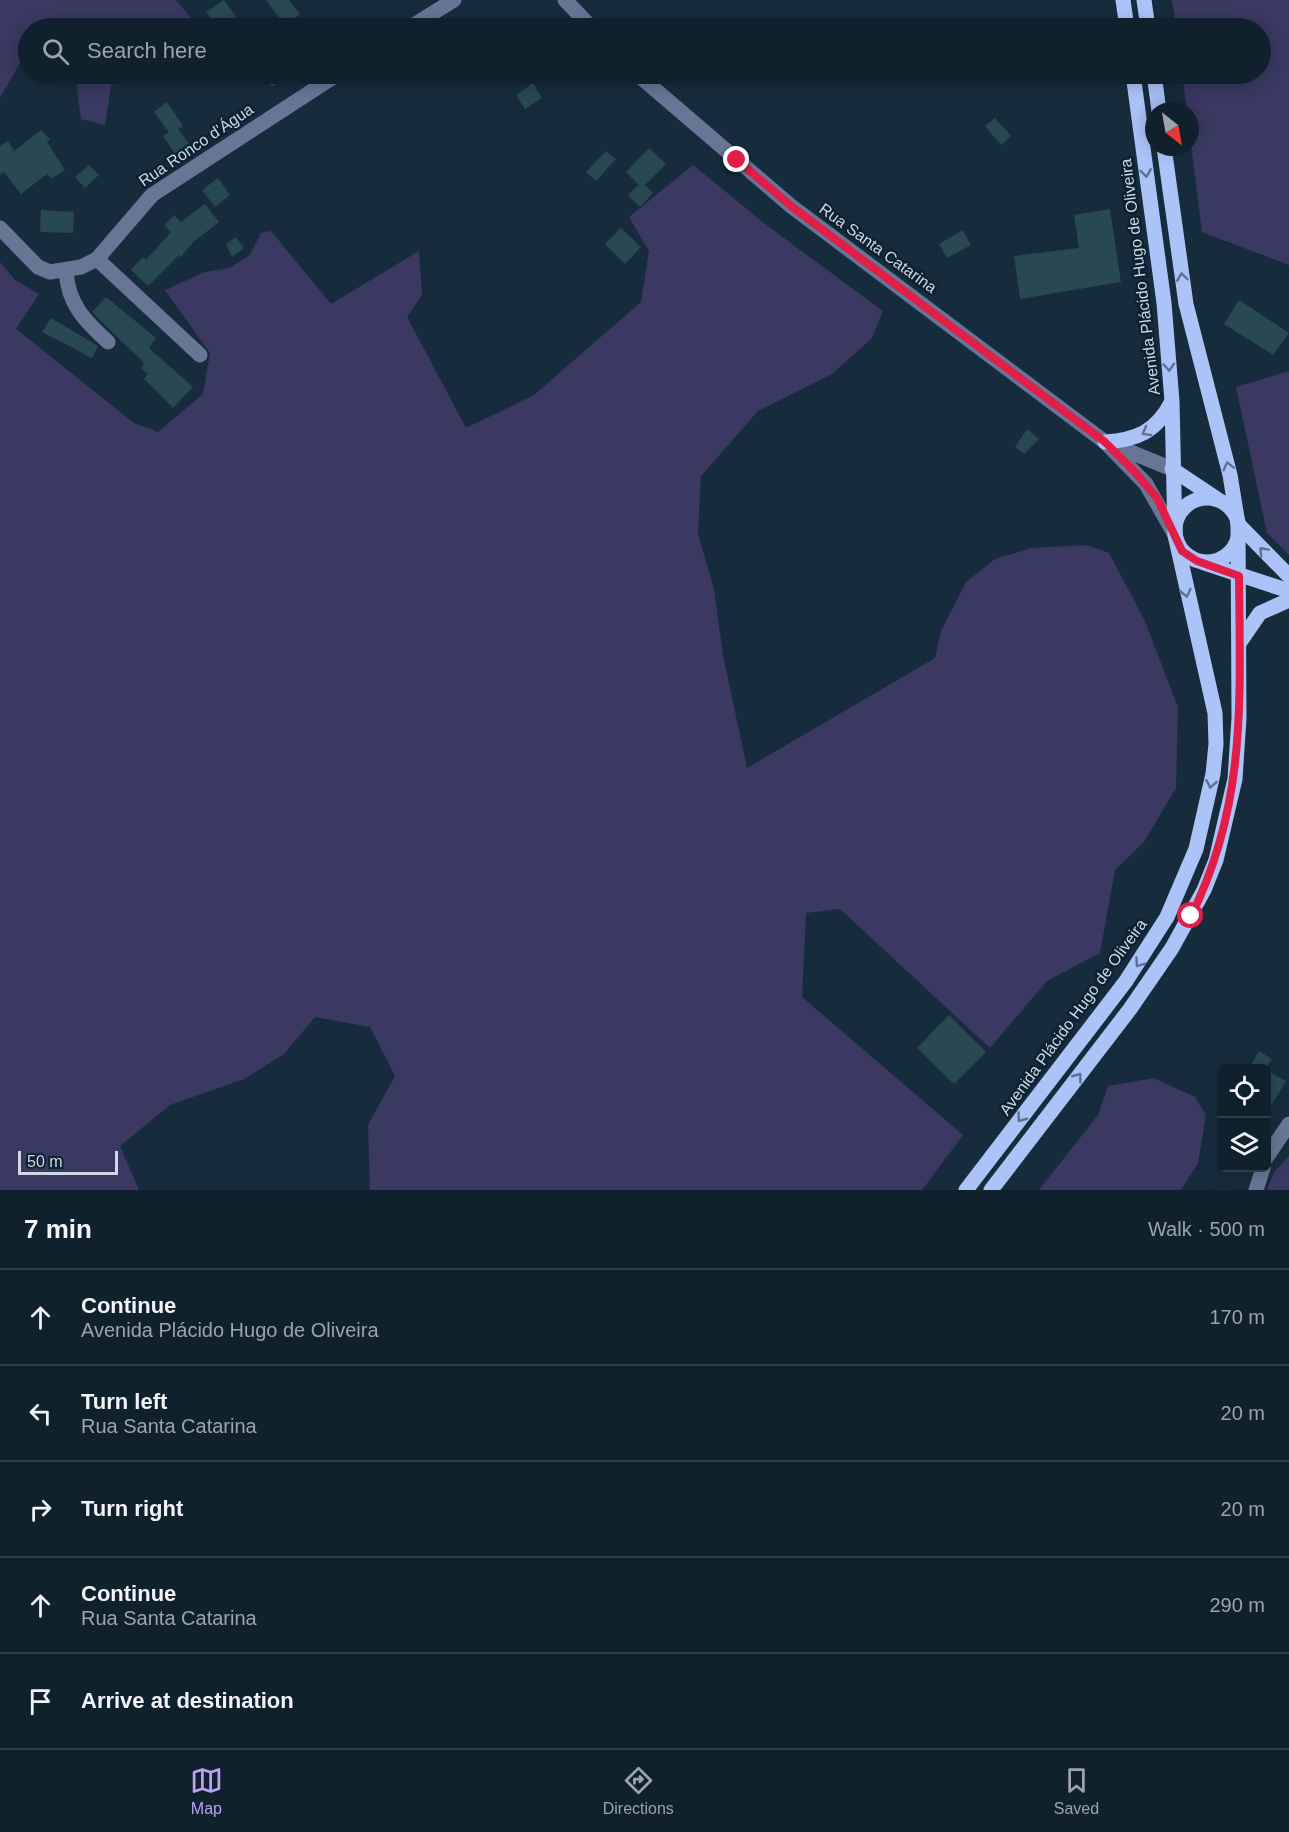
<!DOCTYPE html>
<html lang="en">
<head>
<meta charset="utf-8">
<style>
  :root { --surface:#10212e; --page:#1e2e3a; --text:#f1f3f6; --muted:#9ca3aa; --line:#303e4a; --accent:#bca0f2 }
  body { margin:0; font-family:Arial,sans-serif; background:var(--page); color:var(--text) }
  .controls { position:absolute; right:18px; bottom:18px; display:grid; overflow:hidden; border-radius:9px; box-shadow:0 3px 15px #0003 }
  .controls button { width:54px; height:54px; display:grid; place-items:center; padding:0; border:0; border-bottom:2px solid var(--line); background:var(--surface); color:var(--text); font:30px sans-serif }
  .compass { position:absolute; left:1145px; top:102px; width:54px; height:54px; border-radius:50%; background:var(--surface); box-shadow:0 3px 15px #0003; rotate:149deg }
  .scale { position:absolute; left:18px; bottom:15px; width:100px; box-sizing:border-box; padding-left:6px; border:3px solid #ccd9e4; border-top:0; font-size:16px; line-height:21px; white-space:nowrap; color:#ccd9e4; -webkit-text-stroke:4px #0c2233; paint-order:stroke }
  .stop { position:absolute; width:18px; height:18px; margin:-14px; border:4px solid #e11d48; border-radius:50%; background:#fff }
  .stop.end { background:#e11d48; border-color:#fff; box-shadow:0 2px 6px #0008 }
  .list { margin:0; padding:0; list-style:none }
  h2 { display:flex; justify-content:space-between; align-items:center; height:78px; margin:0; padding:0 24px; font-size:26px }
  h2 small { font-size:20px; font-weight:400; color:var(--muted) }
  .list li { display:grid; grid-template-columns:39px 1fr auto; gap:18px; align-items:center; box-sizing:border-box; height:96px; padding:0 24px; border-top:2px solid var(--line) }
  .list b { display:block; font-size:22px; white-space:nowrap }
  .list p { margin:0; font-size:20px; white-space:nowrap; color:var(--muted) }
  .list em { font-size:20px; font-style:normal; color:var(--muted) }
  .icon { flex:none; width:33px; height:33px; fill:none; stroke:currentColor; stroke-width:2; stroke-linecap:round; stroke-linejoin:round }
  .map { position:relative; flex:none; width:1289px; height:1190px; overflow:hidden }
  .search { position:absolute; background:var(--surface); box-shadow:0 3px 15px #0003; left:18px; right:18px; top:18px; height:66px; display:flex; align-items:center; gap:15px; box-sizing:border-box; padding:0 21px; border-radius:33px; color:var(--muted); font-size:22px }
  .sheet { height:558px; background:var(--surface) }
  nav { display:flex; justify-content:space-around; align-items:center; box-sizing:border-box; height:84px; border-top:2px solid var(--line); background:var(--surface); font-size:16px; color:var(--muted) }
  nav a { display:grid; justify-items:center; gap:3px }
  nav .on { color:var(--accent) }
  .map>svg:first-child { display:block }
  .green { fill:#3b3861 }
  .building { fill:#284854 }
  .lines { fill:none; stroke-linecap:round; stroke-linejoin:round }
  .minor { stroke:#687696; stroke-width:15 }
  .major { stroke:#abc3f7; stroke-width:15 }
  .oneway { stroke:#5c7295 }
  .route { stroke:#e11d48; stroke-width:8 }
  .labels { text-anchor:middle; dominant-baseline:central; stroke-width:5; stroke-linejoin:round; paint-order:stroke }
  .street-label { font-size:16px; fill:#ccd9e4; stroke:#0c2233 }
</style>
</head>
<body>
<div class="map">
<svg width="1289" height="1190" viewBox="0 0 1289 1190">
  <rect width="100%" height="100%" fill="#162c3d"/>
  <g class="green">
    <polygon points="0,0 176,0 200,28 28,28 28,64 20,63 0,98"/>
    <polygon points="1172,0 1289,0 1289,265 1202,232 1190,136 1190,111 1187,111 1182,74 1260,74 1260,28 1176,28"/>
    <polygon points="75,74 131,74 111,86 105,125 81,119"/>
    <polygon points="693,165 769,227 883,311 872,338 832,374 758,411 701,476 698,534 714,589 723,655 747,768 935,658 941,631 966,582 995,559 1031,548 1087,545 1109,553 1144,619 1178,707 1176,788 1144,842 1115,870 1100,953 1047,981 990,1048 840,909 806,913 802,997 963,1135 922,1190 370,1190 368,1125 395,1076 370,1027 315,1017 284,1054 244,1079 170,1105 120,1146 139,1190 0,1190 0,262 15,280 39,294 16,329 134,423 158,432 203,394 210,353 165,290 205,272 230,268 250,255 261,233 271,231 331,304 419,251 422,295 407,317 466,428 534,395 641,302 649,251 629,217"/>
    <polygon points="1289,371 1289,555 1267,533 1236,387"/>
    <polygon points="1154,1078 1195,1097 1206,1115 1198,1163 1181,1190 1039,1190 1098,1115 1108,1086"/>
    <polygon points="1289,1156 1289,1190 1267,1190 1274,1172"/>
  </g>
  <g class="building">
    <polygon points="224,0 239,21 229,28 219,28 206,12"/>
    <polygon points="266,0 289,0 300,14 285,25"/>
    <polygon points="263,74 292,74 272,87"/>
    <polygon points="533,83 542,98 525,109 516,95"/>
    <polygon points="167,102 183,126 178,129 190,145 176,155 163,136 169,132 154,112"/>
    <polygon points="995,118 1011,136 1001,145 985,126"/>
    <polygon points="41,130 50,139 47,142 65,170 51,179 48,174 43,177 21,194 4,172 0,174 0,146 8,141 14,151"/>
    <polygon points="649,148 666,164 645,185 653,193 640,207 628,195 639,185 626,172"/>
    <polygon points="606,151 616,159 596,181 586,172"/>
    <polygon points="89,165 99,175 85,188 75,177"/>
    <polygon points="218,178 230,195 215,207 202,190"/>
    <polygon points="205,204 219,222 193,242 181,257 179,255 148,286 131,270 143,257 146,260 171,232 164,225 174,215 181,222"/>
    <polygon points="1110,209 1121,282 1020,299 1014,256 1079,248 1074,215"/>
    <polygon points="41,210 74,212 73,233 40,232"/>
    <polygon points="621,228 641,247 625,264 605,244"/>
    <polygon points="963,230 971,245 947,258 939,244"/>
    <polygon points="236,237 244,248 232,257 226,244"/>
    <polygon points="106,297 156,338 149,348 193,387 173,408 144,379 148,374 141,368 144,363 92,312"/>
    <polygon points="1239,300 1289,333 1273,355 1224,324"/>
    <polygon points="51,318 98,346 92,358 42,332"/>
    <polygon points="1027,429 1039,439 1024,454 1015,447"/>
    <polygon points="949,1015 986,1052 954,1084 917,1048"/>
    <polygon points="1259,1051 1272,1059 1266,1068 1249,1068"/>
    <polygon points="1266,1070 1286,1081 1266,1114"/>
  </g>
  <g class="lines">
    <g class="minor">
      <polyline points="565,0 592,28"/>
      <polyline points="409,28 454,0"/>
      <polyline points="637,74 791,206 1105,442 1146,484 1175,535"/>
      <polyline points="0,228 38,267 50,272 81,267 97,259 152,195 338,74"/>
      <polyline points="97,259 200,355"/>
      <path d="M66 271C68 304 84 320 108 342"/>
      <polyline points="1111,444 1172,469"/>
      <polyline points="1266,1158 1289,1124"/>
      <polyline points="1256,1190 1263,1168"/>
    </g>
    <g class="major">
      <polyline points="1123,0 1127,28"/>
      <polyline points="1144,0 1148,28"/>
      <polyline points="1154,74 1159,111"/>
      <path d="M1105 442C1136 440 1156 432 1171 403"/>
      <polyline points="1172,469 1217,499"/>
      <circle cx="1207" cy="530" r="32"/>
      <polyline points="1238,524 1289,576"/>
      <polyline points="1204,563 1289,591"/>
      <polyline points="1240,642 1260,613 1289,600"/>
      <polyline points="966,1190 1126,981 1167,917 1196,849 1213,774 1216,744 1215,713 1175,535 1172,401 1164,303 1133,74"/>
      <polyline points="991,1190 1130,1009 1172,948 1204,890 1216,860 1235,779 1239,718 1238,524 1230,475 1186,304 1164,147"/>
    </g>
  </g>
  <defs><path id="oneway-chevron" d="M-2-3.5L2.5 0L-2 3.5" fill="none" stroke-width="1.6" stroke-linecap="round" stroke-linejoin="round" transform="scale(1.5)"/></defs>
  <g class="oneway">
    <use href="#oneway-chevron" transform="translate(1146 173) rotate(82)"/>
    <use href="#oneway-chevron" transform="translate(1182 277) rotate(-98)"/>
    <use href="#oneway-chevron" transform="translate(1169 367) rotate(86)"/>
    <use href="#oneway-chevron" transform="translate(1146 432) rotate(151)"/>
    <use href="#oneway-chevron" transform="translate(1228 466) rotate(-104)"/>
    <use href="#oneway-chevron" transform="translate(1263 551) rotate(-133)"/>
    <use href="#oneway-chevron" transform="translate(1186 593) rotate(77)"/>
    <use href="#oneway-chevron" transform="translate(1211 784) rotate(100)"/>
    <use href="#oneway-chevron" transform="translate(1139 963) rotate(125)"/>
    <use href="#oneway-chevron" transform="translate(1078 1077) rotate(-53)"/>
    <use href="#oneway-chevron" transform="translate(1021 1118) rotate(127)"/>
  </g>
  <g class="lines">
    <path class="route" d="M737 160 791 206 1105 442 1134 471 1157 498 1182 551 1197 561 1239 576C1240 698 1247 804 1191 916"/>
  </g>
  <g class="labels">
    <g class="street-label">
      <text transform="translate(196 145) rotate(-34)">Rua Ronco d’Água</text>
      <text transform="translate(878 248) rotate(36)">Rua Santa Catarina</text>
      <text transform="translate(1140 277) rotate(-97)">Avenida Plácido Hugo de Oliveira</text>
      <text transform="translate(1073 1017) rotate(-54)">Avenida Plácido Hugo de Oliveira</text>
    </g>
  </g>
</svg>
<div class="controls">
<button><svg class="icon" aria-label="locate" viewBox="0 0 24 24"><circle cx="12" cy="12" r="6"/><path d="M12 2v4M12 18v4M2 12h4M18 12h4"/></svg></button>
<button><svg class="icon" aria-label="layers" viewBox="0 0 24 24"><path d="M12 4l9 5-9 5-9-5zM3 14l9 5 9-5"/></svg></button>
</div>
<svg class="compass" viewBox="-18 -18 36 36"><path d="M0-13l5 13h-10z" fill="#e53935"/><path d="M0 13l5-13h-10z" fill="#9ca3aa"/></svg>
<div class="scale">50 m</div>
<div class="stop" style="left:1191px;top:916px"></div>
<div class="stop end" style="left:737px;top:160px"></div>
<div class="search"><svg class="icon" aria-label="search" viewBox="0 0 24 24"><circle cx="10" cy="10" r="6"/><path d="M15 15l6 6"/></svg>Search here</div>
</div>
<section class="sheet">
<h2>7 min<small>Walk · 500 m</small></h2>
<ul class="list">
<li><svg class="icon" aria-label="ahead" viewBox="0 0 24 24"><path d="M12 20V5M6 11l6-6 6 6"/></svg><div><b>Continue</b><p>Avenida Plácido Hugo de Oliveira</p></div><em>170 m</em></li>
<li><svg class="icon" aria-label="left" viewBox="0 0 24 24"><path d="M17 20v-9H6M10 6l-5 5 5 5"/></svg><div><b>Turn left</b><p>Rua Santa Catarina</p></div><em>20 m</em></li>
<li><svg class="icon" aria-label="right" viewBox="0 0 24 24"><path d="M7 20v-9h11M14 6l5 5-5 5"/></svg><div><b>Turn right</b></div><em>20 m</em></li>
<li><svg class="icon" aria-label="ahead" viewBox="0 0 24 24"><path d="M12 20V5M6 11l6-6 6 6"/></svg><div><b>Continue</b><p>Rua Santa Catarina</p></div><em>290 m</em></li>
<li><svg class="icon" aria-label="arrive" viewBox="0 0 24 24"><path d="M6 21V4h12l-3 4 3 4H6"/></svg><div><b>Arrive at destination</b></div></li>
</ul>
</section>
<nav>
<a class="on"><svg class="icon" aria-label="map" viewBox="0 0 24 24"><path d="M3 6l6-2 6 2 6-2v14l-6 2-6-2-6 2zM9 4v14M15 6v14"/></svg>Map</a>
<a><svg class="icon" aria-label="directions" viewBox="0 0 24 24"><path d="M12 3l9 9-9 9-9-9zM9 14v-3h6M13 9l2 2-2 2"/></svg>Directions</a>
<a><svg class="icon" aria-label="saved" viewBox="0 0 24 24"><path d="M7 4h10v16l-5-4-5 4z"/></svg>Saved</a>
</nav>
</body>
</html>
